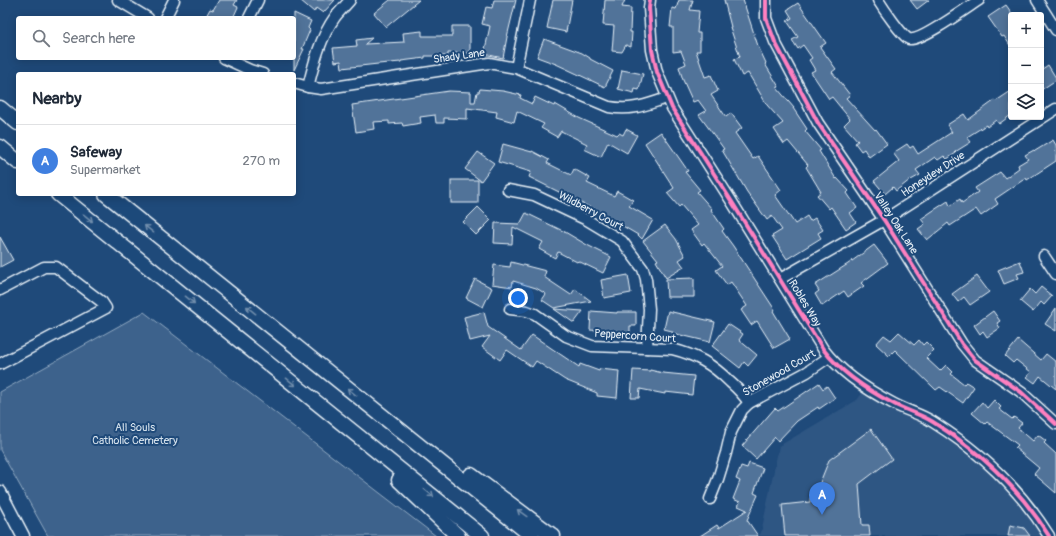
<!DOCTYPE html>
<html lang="en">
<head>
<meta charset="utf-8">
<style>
  :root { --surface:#fff; --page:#f6f6f7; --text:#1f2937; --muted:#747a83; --line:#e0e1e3; --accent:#845c67 }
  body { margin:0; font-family:Pangolin,sans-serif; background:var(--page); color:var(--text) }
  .controls { position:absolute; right:12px; top:12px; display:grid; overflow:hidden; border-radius:4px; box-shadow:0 2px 10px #0003 }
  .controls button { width:36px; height:36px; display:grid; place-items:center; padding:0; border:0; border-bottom:1px solid var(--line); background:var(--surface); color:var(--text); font:20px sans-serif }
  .you { position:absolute; left:518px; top:298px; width:14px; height:14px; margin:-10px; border:3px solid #fff; border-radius:50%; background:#1a73e8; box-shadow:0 0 0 6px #1a73e833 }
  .badge { display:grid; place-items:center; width:26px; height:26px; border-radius:50%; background:var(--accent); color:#fff; font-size:13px; font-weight:700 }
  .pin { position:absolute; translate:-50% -33px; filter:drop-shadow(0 1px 2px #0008) }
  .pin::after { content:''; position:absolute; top:21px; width:14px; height:12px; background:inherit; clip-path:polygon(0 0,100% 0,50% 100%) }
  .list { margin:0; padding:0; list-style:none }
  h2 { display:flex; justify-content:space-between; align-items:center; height:52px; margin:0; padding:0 16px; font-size:17px }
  h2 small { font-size:13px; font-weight:400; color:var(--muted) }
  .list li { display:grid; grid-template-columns:26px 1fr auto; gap:12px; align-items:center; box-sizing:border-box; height:72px; padding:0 16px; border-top:1px solid var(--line) }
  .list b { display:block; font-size:15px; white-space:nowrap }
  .list p { margin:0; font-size:13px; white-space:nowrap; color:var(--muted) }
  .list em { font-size:13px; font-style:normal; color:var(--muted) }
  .icon { flex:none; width:22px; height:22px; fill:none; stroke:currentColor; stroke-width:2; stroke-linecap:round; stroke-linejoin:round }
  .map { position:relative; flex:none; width:1056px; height:536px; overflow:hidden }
  .search { position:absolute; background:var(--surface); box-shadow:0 2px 10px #0003; left:16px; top:16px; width:280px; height:44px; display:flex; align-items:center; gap:10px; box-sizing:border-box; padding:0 14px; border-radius:4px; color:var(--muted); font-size:15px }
  .panel { position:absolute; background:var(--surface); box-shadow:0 2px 10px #0003; left:16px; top:72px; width:280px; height:124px; border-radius:4px }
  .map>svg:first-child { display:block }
  .built { fill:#2e5683 }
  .green { fill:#3c628c; stroke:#92aac2 }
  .building { fill:#517399; stroke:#e8f1f8 }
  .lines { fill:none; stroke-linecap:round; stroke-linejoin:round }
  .minor-casing { stroke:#e8f1f8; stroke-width:13 }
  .major-casing { stroke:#e8f1f8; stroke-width:15 }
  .highway-casing { stroke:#e8f1f8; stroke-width:17 }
  .minor { stroke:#1f4a7a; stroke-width:10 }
  .major { stroke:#1f4a7a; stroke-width:12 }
  .highway { stroke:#1f4a7a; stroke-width:14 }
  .cycleway-casing { stroke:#1f4a7a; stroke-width:6 }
  .cycleway { stroke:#ff80c0; stroke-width:4 }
  .oneway { stroke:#6f8dac }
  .labels { text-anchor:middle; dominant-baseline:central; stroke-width:4; stroke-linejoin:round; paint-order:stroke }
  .street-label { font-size:11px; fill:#e8f1f8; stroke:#1f4a7a }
  .park-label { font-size:11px; fill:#d7e3ed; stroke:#1f4a7a }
</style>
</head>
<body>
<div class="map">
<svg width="1056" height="536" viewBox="0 0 1056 536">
  <rect width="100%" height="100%" fill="#1f4a7a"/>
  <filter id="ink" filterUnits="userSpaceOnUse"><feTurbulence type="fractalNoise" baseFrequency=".025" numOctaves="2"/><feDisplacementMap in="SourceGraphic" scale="8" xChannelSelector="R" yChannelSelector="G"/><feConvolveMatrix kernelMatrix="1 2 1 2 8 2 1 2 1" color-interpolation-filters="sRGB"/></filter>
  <g filter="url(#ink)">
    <polygon class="built" points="863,392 924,424 988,466 1028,512 1043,536 758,536 761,533 779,446 857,400"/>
    <polygon class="green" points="144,312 436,536 48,536 0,450 0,392"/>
    <g class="building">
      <polygon points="219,0 237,0 234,5 238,7 233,18 205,18 210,9 213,10"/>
      <polygon points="300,0 335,0 323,13 316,8 314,12"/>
      <polygon points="390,0 419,0 386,27 374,13"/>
      <polygon points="494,0 516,0 507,37 503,58 484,54 490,26 482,24 486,7 492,8"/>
      <polygon points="553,0 572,0 566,32 547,28"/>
      <polygon points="605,0 625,0 622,7 631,8 630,32 632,32 631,47 626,45 622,52 612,51 614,26 603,25"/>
      <polygon points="679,0 693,0 690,10 699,11 697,33 700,33 700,51 696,51 705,77 711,75 718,91 711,95 726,117 731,113 742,128 735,133 753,159 758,156 781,190 775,195 795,224 807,216 810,221 815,218 823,230 818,233 821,238 787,259 772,236 782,230 772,216 767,220 747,192 722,150 724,149 699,115 706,111 698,100 693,102 683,80 679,67 686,64 681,51 673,52 673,27 670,27 672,8 676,9"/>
      <polygon points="724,0 743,0 758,46 766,63 765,64 779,87 777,88 794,108 793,108 807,129 805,131 821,150 819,151 836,179 837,178 849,191 847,193 857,208 850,213 856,222 846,229 831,207 829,209 817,195 821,192 806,167 808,165 788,141 784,144 774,129 783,123 767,105 748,73 742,76 734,59 740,57 730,27 731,27"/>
      <polygon points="910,0 929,0 917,9"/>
      <polygon points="798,3 826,43 820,47 836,69 832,72 850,95 846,98 875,130 876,129 887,144 869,157 864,149 861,151 855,143 858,141 844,125 850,119 832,97 829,99 811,72 815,70 809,60 812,58 803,45 798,49 792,40 798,37 787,21 792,18 787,10"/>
      <polygon points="1006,5 1011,12 1011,47 1004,36 1002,37 988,17"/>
      <polygon points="294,13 311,21 308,28 310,30 302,49 304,49 294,70"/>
      <polygon points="452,26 470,26 470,53 448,53 448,56 425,56 425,58 401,61 401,62 378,64 342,68 341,61 335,62 333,48 357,46 356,40 372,38 365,44 404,42 403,33 422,31 422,36 452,36"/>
      <polygon points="544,39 582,53 590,58 590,59 613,71 605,87 556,64 537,57"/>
      <polygon points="1048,65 1056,78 1056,80 1041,90 1041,70"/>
      <polygon points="622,70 643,74 639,90 635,89 634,93 618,89"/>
      <polygon points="480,89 503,91 521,95 520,98 532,104 535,97 554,106 555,104 579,118 617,135 619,133 623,135 626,129 637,135 627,153 608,142 601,157 584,149 587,144 561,131 557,137 541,128 544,124 517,111 514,122 496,117 497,112 467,108 467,119 444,118 444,123 436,123 435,115 420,117 421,123 403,126 402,123 389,124 389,121 373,122 374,129 356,132 352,105 449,91 471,92 471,102 475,102 477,92 479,92"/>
      <polygon points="1011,91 1011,115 999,124 996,120 987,127 986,125 967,137 971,142 955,152 956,153 947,159 944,156 938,160 935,157 916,170 920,175 911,180 911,179 896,191 893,187 885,194 874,181 899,161 893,153 907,144 910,148 913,146 918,154 952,132 947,125 964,114 968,120 995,100 996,101"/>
      <polygon points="661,132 688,171 685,172 700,190 697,192 712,209 711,210 724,229 722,231 733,246 775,310 773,311 790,339 774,348 757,321 751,325 741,310 747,306 731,282 727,285 716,270 722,266 704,243 702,245 691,230 698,225 681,205 679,207 667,193 674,188 645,143"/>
      <polygon points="1053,140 1056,145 1056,161 1027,180 1026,178 995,199 998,204 981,216 976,209 950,226 948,223 927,240 918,229 925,224 921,219 931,212 948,201 950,206 960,199 962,203 978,192 975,188 1000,172 1005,178 1019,168 1018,165 1028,159 1025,155 1034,150 1035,151"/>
      <polygon points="503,144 532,152 532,151 549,160 547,163 571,175 574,169 590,178 587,183 614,196 617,191 633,200 629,206 653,220 642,239 638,235 597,211 529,177 531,172 498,162"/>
      <polygon points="478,152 494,163 481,181 465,169"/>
      <rect x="451" y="180" width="27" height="23"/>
      <polygon points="478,207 491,220 476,235 463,222"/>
      <polygon points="526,213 565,232 587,245 611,257 603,273 578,261 577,262 558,252 555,258 539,249 543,242 513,227 512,244 494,243 495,223 520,224"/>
      <polygon points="665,225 676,239 685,256 679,260 684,267 666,278 656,261 658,260 643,241"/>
      <polygon points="0,237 13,260 0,267"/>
      <polygon points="874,245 888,263 861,283 864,286 848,297 844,291 822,306 815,294 819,291 815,285 848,264"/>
      <polygon points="1020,261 1024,272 1017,274 1019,278 1004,284 998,270"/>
      <polygon points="511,262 546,271 544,277 571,295 575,289 591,301 554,308 542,300 546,294 536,288 513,281 512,287 492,284 494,265 510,267"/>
      <polygon points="628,275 631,293 604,298 601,280"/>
      <polygon points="977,276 989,292 970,305 964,297 958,302 952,294"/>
      <polygon points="694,278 694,297 667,297 666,279"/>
      <polygon points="475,279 492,288 483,307 466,298"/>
      <polygon points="1041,287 1052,296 1044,305 1041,302 1033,312 1020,301 1030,289 1035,294"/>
      <polygon points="1056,308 1056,331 1045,324"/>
      <polygon points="554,309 583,311 574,323"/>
      <polygon points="591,311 617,313 617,312 636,312 636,326 630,326 630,333 590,330"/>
      <polygon points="668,311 715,322 710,342 672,333 672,331 664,329"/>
      <polygon points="993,311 1000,321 997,323 1000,328 987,337 983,331 980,334 974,325"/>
      <polygon points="484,312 488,327 521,350 532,335 579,367 580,364 599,371 600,369 619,371 617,398 597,396 597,393 565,380 536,361 532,367 507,350 500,360 482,347 490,336 470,341 464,317"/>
      <polygon points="728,324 743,334 739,340 757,355 748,366 744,362 740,368 712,346"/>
      <polygon points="899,332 914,345 919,340 923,345 926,342 934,350 926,358 940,371 946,365 953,372 951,374 964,384 966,382 974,387 963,403 940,387 936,390 895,350 889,356 876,344 884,335 891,340"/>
      <polygon points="1018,340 1041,360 1046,354 1056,362 1056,389 1040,376 1035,383 1027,377 1031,372 1016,360 1013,363 1005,356"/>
      <polygon points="633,370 650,371 650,370 663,373 694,376 692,395 665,392 665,394 640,389 639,398 631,398"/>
      <polygon points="819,383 823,389 827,386 835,398 819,409 818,407 797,421 778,441 775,437 756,459 742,446 775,408 778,411"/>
      <polygon points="994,400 1001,407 999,409 1012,419 1014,417 1022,423 1018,428 1033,441 1038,435 1046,441 1044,443 1056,454 1056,493 1034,474 1039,468 1015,448 1018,445 987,422 985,424 972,413 982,402 987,408"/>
      <polygon points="871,429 892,459 859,484 862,525 869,525 870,536 785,536 782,505 810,502 810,498 821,497 819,485 829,460"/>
      <polygon points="749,463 763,468 754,493 758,495 747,520 758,536 700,536 717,525 719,528 747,510 738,506 740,502 733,499 740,481 736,479 741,466 747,468"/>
      <polygon points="1010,525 1024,528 1030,536 1008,536"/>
    </g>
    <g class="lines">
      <defs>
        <g id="minor">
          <polyline points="118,0 148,18"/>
          <path d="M650 0 649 8 652 50 657 72 672 108 732 202 823 349C841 373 867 390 894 404 907 411 921 414 933 422 979 451 1020 489 1049 536"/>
          <polyline points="766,0 766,18 775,42 818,123 884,220 962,344 975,360 1021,392 1056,424"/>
          <path d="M878 0C883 8 902 36 909 39 920 42 968 7 979 0"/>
          <polyline points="1037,0 1056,30"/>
          <polyline points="165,18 174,0"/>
          <polyline points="249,18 258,0"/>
          <polyline points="224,58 250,70 263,74"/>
          <polyline points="516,68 530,0"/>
          <path d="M294 83 308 87 321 89 489 63 516 68 609 107C632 111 645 105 667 98"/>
          <path d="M308 87C314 63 320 38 335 17 340 11 345 6 350 0"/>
          <polyline points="508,190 534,195 587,220 622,241 643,269 646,279 649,309 647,348"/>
          <polyline points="1044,256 1056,274"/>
          <polyline points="780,279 884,220 1056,109"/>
          <polyline points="0,290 44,267 56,267 102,302 106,308 0,364"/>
          <path d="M510 309 527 311 535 314 566 336 592 346 672 349C696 355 712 364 730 382 737 388 743 394 749 403"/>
          <polyline points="710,499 718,479 726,453 731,432 742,410 749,403 807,372 829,357"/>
        </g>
        <polyline id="major" points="0,492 23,536"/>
        <g id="highway">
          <polyline points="0,108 18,123"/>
          <polyline points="0,147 18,162"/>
          <polyline points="58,194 482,536"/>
          <polyline points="106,194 532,536"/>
          <polyline points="471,475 553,536"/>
          <polyline points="399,480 458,536"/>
        </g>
      </defs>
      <use href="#minor" class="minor-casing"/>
      <use href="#major" class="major-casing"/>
      <use href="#highway" class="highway-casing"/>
      <use href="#minor" class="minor"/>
      <use href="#major" class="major"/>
      <use href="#highway" class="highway"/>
      <defs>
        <g id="cycleway">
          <path d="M650 0 649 8 652 50 657 72 672 108 732 202 823 349C841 373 867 390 894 404 907 411 921 414 933 422 979 451 1020 489 1049 536"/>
          <polyline points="766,0 766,18 775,42 818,123 884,220 962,344 975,360 1021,392 1056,424"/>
        </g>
      </defs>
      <use href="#cycleway" class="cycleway-casing"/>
      <use href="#cycleway" class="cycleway"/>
    </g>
    <defs><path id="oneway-shaft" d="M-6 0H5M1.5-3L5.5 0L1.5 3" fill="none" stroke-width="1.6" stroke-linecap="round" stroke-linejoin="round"/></defs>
    <g class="oneway">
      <use href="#oneway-shaft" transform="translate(88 218) rotate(39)"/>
      <use href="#oneway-shaft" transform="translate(149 229) rotate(-141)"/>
      <use href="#oneway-shaft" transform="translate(190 300) rotate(39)"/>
      <use href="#oneway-shaft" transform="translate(251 310) rotate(-141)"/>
      <use href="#oneway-shaft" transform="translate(291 382) rotate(39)"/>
      <use href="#oneway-shaft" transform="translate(352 392) rotate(-141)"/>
      <use href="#oneway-shaft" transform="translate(429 493) rotate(39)"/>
      <use href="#oneway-shaft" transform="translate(522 513) rotate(-144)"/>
    </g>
  </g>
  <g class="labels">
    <g class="street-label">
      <text transform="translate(459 56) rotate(-8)">Shady Lane</text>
      <text transform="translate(933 174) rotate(-33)">Honeydew Drive</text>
      <text transform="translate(591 211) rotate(28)">Wildberry Court</text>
      <text transform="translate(896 223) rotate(57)">Valley Oak Lane</text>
      <text transform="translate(805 303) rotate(59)">Robles Way</text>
      <text transform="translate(635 336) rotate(4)">Peppercorn Court</text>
      <text transform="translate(779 373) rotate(-30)">Stonewood Court</text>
    </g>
    <g class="park-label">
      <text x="135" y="427">All Souls<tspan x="135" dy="13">Catholic Cemetery</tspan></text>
    </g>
  </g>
</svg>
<div class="controls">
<button>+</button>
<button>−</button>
<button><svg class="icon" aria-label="layers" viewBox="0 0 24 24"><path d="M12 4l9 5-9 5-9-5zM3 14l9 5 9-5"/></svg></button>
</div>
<div class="you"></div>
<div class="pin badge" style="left:822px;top:515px;background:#3f7fe0">A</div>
<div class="search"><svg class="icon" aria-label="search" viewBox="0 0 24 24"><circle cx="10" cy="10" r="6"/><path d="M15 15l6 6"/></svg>Search here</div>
<section class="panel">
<h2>Nearby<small></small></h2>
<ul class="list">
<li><span class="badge" style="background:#3f7fe0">A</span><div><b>Safeway</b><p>Supermarket</p></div><em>270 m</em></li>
</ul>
</section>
</div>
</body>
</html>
